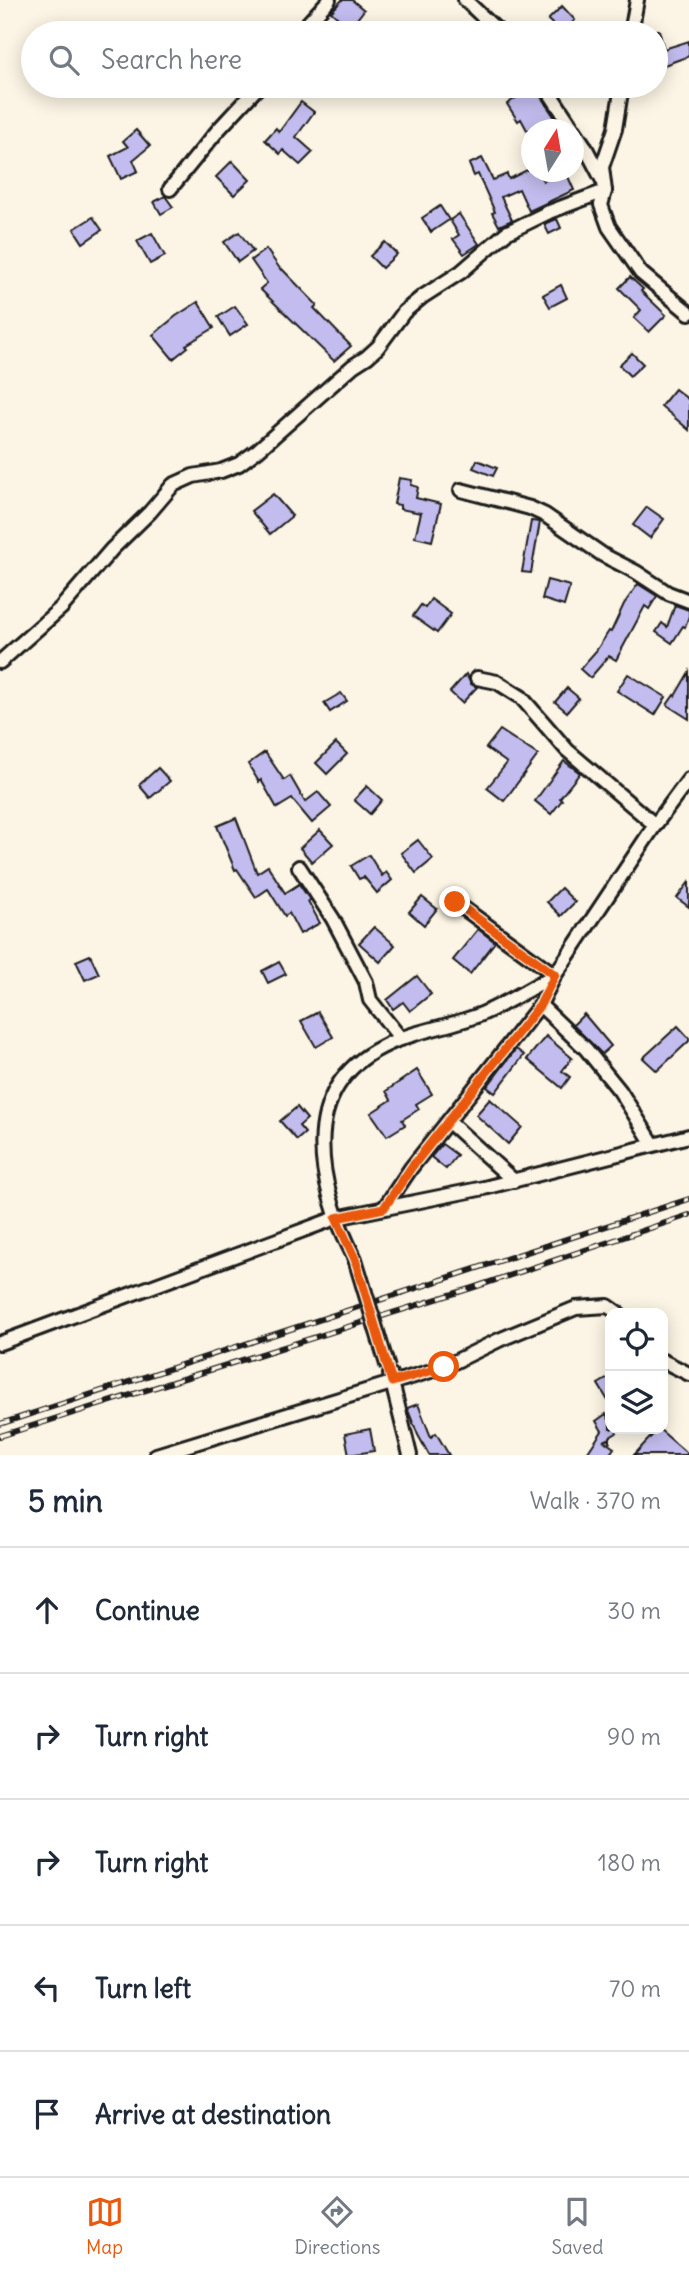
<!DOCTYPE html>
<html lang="en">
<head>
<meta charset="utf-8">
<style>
  :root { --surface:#fff; --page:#f6f6f7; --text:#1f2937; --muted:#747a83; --line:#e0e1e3; --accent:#ea580c }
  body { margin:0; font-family:Delius,sans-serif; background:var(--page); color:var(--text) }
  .controls { position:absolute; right:21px; bottom:21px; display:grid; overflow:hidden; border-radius:14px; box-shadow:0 4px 18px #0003 }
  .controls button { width:63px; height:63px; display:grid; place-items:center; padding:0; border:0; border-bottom:2px solid var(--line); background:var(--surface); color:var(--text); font:35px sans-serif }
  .compass { position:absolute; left:521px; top:119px; width:63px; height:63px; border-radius:50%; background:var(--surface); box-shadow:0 4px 18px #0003; rotate:11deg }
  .stop { position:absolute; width:21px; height:21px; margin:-16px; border:5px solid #ea580c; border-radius:50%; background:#fff }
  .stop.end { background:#ea580c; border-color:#fff; box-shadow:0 2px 7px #0008 }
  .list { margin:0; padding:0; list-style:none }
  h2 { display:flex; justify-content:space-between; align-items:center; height:91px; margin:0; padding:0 28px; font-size:30px }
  h2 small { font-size:23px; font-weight:400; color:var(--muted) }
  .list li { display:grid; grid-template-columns:46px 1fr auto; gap:21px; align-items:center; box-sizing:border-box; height:126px; padding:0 28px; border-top:2px solid var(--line) }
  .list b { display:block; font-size:26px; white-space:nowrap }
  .list em { font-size:23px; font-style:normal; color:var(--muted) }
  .icon { flex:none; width:38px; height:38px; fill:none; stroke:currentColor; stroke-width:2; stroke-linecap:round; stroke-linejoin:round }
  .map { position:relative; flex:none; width:689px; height:1455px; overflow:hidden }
  .search { position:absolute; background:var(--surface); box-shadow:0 4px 18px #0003; left:21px; right:21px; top:21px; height:77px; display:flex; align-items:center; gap:18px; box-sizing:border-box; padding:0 24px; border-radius:38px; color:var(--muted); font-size:26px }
  .sheet { height:721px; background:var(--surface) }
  nav { display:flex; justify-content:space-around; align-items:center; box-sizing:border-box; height:98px; border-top:2px solid var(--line); background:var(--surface); font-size:19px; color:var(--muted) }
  nav a { display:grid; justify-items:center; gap:4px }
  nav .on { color:var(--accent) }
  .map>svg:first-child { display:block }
  .building { fill:#c3bdef; stroke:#1c1c1c; stroke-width:2 }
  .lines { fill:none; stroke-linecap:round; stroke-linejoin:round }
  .minor-casing { stroke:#1c1c1c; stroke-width:18 }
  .minor { stroke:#fcf5e5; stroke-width:12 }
  .rail-casing { stroke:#1c1c1c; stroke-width:6 }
  .rail { stroke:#fcf5e5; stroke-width:3.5; stroke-dasharray:10; stroke-linecap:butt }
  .minor-bridge-casing { stroke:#1c1c1c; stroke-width:18; stroke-linecap:butt }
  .minor-bridge { stroke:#fcf5e5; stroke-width:12 }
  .route { stroke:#ea580c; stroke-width:9 }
</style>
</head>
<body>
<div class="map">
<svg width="689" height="1455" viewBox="0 0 689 1455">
  <rect width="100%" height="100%" fill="#fcf5e5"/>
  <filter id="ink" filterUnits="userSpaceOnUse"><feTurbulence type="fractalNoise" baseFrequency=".0143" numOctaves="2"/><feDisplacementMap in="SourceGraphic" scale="14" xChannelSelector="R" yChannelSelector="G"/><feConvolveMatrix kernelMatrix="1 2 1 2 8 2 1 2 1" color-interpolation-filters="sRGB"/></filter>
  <g filter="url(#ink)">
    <g class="building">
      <polygon points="342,0 352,0 364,10 350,28 331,12"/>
      <polygon points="562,6 575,20 562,33 548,20"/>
      <polygon points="656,30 659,30 664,49 689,41 689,56 656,68"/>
      <polygon points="534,86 547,106 563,130 527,130 521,119 518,121 507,104"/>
      <polygon points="301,102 314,112 296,137 313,152 300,165 283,150 280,154 265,140 276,128 279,132"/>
      <polygon points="136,130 150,146 133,160 138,171 121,179 110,156 128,147 123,141"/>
      <polygon points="482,158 493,180 507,174 509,179 531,168 531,172 538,172 543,181 566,172 574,190 529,211 519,189 501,197 512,220 499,226 492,213 495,212 478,174 474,176 469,164"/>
      <polygon points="232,161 250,180 234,195 216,177"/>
      <polygon points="165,196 173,207 161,214 154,202"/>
      <polygon points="440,206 449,220 431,232 422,218"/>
      <polygon points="459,214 479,244 464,254 453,239 459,235 450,220"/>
      <polygon points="93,217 102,230 83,243 74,229"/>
      <polygon points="557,219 561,228 549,234 544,224"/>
      <polygon points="239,232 253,251 238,262 224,242"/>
      <polygon points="152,233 165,256 150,264 137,241"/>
      <polygon points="385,242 397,254 382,268 370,256"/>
      <polygon points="266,249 281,270 282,269 317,305 314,308 351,346 334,361 260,289 267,283 251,260"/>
      <polygon points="630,277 643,289 641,291 666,315 649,332 634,318 641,310 619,288"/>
      <polygon points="561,285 567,298 550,307 543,295"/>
      <polygon points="198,302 214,328 186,345 188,347 173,359 153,335 176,316"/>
      <polygon points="235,306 248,324 230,336 218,317"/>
      <polygon points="632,353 643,364 630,376 619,365"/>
      <polygon points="675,389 689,400 689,430 661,406"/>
      <polygon points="477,460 497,468 493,476 473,468"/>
      <polygon points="399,478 412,480 411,485 418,487 416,498 441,504 432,541 415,537 421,513 400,509 400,505 394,504"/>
      <polygon points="273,494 292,516 270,534 251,511"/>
      <polygon points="647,507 664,519 650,538 633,525"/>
      <polygon points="531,521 540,522 531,573 522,572"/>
      <polygon points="547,580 570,586 564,606 542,599"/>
      <polygon points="638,584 657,596 649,609 645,606 616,660 609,656 590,678 580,669 596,651 609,631 611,632 624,604"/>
      <polygon points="431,599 451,614 437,633 413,616 421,605 425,608"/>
      <polygon points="675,605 689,610 689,616 685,627 683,626 672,643 656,632 662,623 667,627"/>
      <polygon points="689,672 689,719 667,705 674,695 675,696"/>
      <polygon points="466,674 471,684 477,687 462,703 450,692"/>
      <polygon points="628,674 666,697 655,715 617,691"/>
      <polygon points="567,688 579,698 567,712 555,702"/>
      <polygon points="341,693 347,701 330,712 324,703"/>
      <polygon points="500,730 538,755 504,801 487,788 507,763 486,748"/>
      <polygon points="336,743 347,754 327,774 316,763"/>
      <polygon points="265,752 284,780 290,776 305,802 318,792 331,807 312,823 292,799 277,808 261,780 259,782 248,764"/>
      <polygon points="564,761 580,773 560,798 562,800 551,814 535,801"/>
      <polygon points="158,768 170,781 150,798 139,785"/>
      <polygon points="367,786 382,800 370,814 354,800"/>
      <polygon points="236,818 257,873 268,866 285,893 299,884 310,900 308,901 320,923 300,934 289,913 285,916 268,889 256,897 237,869 235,870 217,826"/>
      <polygon points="320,830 333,844 312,862 300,848"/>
      <polygon points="418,840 433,859 416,873 401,853"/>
      <polygon points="369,855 382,876 386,872 392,880 377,893 364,877 359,879 351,866"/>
      <polygon points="689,882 689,907 677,898"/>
      <polygon points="561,888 575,902 561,916 547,902"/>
      <polygon points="422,897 437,909 424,925 409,912"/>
      <polygon points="374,927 395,945 380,962 359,943"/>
      <polygon points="478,929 495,942 470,974 453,960"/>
      <polygon points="90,955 99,974 85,980 76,961"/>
      <polygon points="279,962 286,974 268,983 262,971"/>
      <polygon points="417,976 431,994 410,1011 403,1002 393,1009 387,1000"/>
      <polygon points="318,1012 333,1037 316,1047 301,1021"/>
      <polygon points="584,1014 611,1046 602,1054 573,1025"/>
      <polygon points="678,1026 689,1038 689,1041 657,1071 643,1058"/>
      <polygon points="546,1036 572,1058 562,1071 570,1077 562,1088 527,1059"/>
      <polygon points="516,1049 524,1055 495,1093 487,1087"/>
      <polygon points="417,1070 432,1094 416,1104 419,1109 402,1120 405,1125 387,1136 371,1113 391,1100 386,1091"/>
      <polygon points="490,1099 522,1127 508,1144 476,1115"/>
      <polygon points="297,1107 307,1119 299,1126 305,1133 297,1140 280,1121"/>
      <polygon points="442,1144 457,1155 446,1169 431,1157"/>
      <polygon points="610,1377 610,1404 598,1384"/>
      <polygon points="418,1404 431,1437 436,1433 449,1455 429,1455 418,1435 407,1408"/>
      <polygon points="606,1414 610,1421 610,1429 623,1429 610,1437 610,1443 608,1439 604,1441 614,1448 609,1455 586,1455 602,1431 596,1421"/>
      <polygon points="370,1429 374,1451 349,1455 345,1434"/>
      <polygon points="658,1429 659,1429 689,1455 634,1455"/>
    </g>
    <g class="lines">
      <defs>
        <g id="minor">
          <polyline points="465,0 500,33"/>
          <polyline points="299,33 329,0"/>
          <polyline points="631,33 637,0"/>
          <polyline points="545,86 584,145 602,179"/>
          <polyline points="622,86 615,129 602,167 605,191 601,205 609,227 641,273 689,313"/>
          <polyline points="170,189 219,129 259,86"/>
          <polyline points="461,490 530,508 545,515 603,555 636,572 668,593 689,601"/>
          <polyline points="0,662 61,608 112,549 150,512 173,485 193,476 221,471 239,464 258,450 353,366 367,357 378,347 404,312 422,297 461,272 506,233 549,212 605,191"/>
          <polyline points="477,678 497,682 521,697 567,750 655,825"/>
          <polyline points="299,867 333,919 366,982 370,1000 401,1039"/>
          <polyline points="540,1005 586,1049 620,1091 653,1144"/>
          <polyline points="449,1122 514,1181"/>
          <polyline points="384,1208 411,1168 540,1005 555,975 655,825 689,779"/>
          <path d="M355 1259C319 1188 295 1091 382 1047 414 1030 452 1027 484 1013 509 1002 532 987 555 975L455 902"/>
          <polyline points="0,1343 336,1218 484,1188 689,1136"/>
          <polyline points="663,1361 689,1374"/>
          <polyline points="390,1374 410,1455"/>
          <polyline points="156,1455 444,1367 499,1340 576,1308 608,1306 618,1313"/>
        </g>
      </defs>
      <use href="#minor" class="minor-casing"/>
      <use href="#minor" class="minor"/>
      <defs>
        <g id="rail">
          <polyline points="0,1424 689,1199"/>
          <polyline points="0,1436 475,1287 689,1215"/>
        </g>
      </defs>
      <use href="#rail" class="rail-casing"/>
      <use href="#rail" class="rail"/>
      <defs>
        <polyline id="minor-bridge" points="355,1259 388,1368"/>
      </defs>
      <use href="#minor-bridge" class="minor-bridge-casing"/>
      <use href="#minor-bridge" class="minor-bridge"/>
    </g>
  </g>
  <g class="lines" filter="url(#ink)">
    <polyline class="route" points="444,1367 392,1382 355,1259 336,1218 384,1208 411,1168 540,1005 555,975 455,902"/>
  </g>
</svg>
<div class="controls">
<button><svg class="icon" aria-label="locate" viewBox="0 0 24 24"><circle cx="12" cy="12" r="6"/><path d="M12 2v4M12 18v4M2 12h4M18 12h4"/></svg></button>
<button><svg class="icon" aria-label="layers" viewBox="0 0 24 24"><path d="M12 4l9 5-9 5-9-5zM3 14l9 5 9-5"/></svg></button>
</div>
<svg class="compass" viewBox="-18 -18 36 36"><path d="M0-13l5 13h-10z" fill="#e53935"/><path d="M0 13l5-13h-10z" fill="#747a83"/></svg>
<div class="stop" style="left:444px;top:1367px"></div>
<div class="stop end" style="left:455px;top:902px"></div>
<div class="search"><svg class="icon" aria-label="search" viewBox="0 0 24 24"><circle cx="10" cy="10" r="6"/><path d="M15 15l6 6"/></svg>Search here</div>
</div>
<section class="sheet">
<h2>5 min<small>Walk · 370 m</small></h2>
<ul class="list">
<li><svg class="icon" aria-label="ahead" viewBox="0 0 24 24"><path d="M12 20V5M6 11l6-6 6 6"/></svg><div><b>Continue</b></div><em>30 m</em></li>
<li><svg class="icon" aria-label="right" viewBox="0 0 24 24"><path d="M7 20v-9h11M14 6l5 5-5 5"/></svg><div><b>Turn right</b></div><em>90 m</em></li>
<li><svg class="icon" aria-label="right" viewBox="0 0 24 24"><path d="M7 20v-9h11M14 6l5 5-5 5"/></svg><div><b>Turn right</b></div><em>180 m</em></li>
<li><svg class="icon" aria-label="left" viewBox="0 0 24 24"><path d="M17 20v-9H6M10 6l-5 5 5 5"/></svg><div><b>Turn left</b></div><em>70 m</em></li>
<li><svg class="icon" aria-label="arrive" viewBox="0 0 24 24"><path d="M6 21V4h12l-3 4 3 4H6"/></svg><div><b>Arrive at destination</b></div></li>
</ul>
</section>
<nav>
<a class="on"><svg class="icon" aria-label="map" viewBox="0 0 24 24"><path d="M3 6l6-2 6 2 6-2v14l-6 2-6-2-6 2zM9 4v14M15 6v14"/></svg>Map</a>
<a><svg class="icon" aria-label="directions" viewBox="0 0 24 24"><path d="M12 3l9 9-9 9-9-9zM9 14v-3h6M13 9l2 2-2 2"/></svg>Directions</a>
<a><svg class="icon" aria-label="saved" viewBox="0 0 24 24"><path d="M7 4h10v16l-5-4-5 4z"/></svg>Saved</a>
</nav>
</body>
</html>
